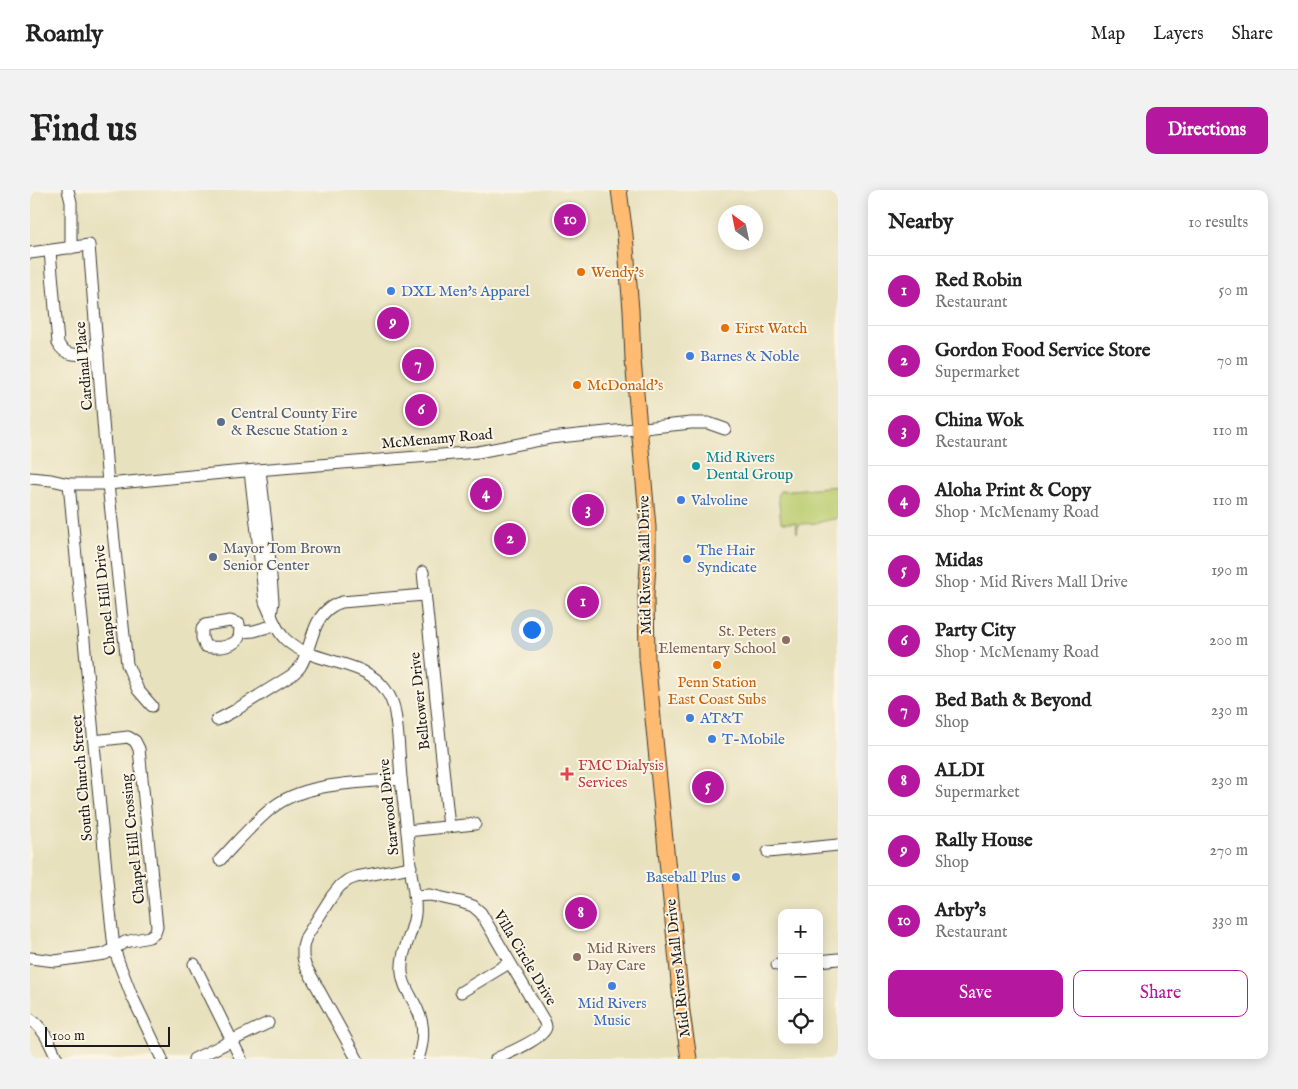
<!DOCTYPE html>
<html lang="en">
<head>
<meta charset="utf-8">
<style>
  :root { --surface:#fff; --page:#f2f2f2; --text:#222; --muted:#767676; --line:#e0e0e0; --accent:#b5179e }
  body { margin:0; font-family:"IM FELL English",serif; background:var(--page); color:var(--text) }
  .controls { position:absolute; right:15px; bottom:15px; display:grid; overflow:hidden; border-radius:10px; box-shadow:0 2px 12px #0003 }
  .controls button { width:45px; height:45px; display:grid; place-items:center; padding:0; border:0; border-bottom:1px solid var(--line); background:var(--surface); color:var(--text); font:25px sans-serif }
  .compass { position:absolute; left:688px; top:15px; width:45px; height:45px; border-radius:50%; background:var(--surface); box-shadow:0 2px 12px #0003; rotate:327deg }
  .scale { position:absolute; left:15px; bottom:12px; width:125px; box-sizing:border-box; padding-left:5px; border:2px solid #1c1c1c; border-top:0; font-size:14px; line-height:18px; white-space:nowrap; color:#1c1c1c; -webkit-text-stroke:4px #fcf5e5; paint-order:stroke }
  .you { position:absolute; left:501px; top:439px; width:18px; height:18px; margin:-12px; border:4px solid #fff; border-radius:50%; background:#1a73e8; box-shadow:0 0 0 8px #1a73e833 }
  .badge { display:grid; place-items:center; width:32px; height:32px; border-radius:50%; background:var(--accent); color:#fff; font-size:16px; font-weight:700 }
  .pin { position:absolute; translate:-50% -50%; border:2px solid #fff; box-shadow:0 1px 5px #0006 }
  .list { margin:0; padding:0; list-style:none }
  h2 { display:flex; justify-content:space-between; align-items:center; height:65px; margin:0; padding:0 20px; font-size:21px }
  h2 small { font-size:16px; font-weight:400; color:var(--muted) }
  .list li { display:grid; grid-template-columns:32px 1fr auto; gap:15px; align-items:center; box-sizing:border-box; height:70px; padding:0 20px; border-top:1px solid var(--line) }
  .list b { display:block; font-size:19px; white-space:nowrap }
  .list p { margin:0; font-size:16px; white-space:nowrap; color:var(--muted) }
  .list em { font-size:16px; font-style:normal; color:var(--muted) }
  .actions { display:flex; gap:10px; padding:15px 20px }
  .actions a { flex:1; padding:11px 0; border:1px solid var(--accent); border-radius:10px; text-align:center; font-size:18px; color:var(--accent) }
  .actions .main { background:var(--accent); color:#fff }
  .icon { flex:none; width:28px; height:28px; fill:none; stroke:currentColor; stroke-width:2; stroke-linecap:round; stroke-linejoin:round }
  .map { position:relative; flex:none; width:808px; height:869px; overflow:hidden; border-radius:10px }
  header { display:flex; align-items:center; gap:30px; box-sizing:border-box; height:70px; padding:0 25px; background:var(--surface); border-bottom:1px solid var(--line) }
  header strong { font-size:24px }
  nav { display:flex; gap:28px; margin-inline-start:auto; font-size:18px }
  .intro { display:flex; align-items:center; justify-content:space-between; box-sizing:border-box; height:120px; padding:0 30px }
  h1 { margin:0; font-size:35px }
  .button { padding:12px 22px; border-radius:10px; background:var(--accent); color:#fff; font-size:18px; font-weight:700 }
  main { display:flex; gap:30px; padding:0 30px }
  aside { flex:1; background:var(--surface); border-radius:10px; box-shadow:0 2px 12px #0003 }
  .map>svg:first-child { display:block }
  .green { fill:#bbcd71; stroke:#6c7446 }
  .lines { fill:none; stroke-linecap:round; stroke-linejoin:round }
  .minor-casing { stroke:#3b3a34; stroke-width:13 }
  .major-casing { stroke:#3b3a34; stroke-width:17 }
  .minor { stroke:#fff; stroke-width:11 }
  .major { stroke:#febb71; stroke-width:15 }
  .food-dot { fill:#e8710a; stroke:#fcf5e5; stroke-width:2 }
  .shop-dot { fill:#3f7fe0; stroke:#fcf5e5; stroke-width:2 }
  .service-dot { fill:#5c6f8a; stroke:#fcf5e5; stroke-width:2 }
  .culture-dot { fill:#0f9aa8; stroke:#fcf5e5; stroke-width:2 }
  .education-dot { fill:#8d6e63; stroke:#fcf5e5; stroke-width:2 }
  .health-dot { fill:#e0444e; stroke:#fcf5e5; stroke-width:2 }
  .labels { text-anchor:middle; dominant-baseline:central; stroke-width:4; stroke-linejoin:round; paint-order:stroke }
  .food-label { font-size:15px; fill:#c56008; stroke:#fcf5e5; text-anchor:start }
  .shop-label { font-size:15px; fill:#366cbe; stroke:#fcf5e5; text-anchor:start }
  .street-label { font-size:15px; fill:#1c1c1c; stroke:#fcf5e5 }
  .service-label { font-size:15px; fill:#4e5e75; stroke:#fcf5e5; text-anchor:start }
  .culture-label { font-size:15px; fill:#0d838f; stroke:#fcf5e5; text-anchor:start }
  .education-label { font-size:15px; fill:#785e54; stroke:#fcf5e5; text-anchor:end }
  .health-label { font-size:15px; fill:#be3a42; stroke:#fcf5e5; text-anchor:start }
</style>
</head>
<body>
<header>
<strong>Roamly</strong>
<nav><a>Map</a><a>Layers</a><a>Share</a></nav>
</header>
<div class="intro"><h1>Find us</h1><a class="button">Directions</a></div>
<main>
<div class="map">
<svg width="808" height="869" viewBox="0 0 808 869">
  <rect width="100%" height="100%" fill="#fcf5e5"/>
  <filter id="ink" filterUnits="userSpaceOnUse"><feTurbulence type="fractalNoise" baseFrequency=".02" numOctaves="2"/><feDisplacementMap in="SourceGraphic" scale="10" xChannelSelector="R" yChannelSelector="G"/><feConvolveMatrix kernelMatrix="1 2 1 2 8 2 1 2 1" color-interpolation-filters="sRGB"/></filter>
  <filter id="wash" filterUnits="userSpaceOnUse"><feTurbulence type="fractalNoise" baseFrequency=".0096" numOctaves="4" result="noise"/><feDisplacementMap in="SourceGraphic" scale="20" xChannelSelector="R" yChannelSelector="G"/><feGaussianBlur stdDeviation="1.12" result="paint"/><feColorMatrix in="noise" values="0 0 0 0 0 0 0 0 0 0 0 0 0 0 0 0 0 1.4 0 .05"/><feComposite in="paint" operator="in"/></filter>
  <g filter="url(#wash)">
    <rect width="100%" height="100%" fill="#e8e1be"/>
    <polygon class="green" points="808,296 808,328 786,333 771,334 768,336 767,343 766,333 753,333 751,332 748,304 750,301"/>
  </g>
  <g filter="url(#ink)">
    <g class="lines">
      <defs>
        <g id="minor">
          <polyline points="38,0 41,12 41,58"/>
          <path d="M20 61 28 153C35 169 54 164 68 163"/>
          <polyline points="0,63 59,55 78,294 97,474 108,500 122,516"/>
          <polyline points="230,280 239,361 243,412 241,425"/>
          <path d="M220 281 235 412C241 424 245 439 255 449 282 475 333 468 355 499 360 506 364 515 365 523 369 545 369 566 371 588 374 617 378 646 380 675 381 688 387 711 385 724 383 744 370 761 372 783 373 797 383 808 388 821 395 836 393 854 388 869"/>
          <polyline points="0,288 21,290 39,294 78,294 203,282 448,262 520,248 661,233 678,233 695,239"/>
          <polyline points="39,294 80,721 84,758 89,773 101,804 132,869"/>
          <polyline points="393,382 419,637"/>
          <path d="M200 431 209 434C212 449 207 454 192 457 186 457 180 458 175 456L172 448V439L175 435Z"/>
          <polyline points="210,442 224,441 245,435"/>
          <path d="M187 530 204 521 262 485C264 483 268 480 270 477 282 458 281 430 301 417 304 415 308 413 312 412L394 405"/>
          <polyline points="377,641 445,634"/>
          <polyline points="738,662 808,655"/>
          <path d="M190 670C207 652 223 633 242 618 274 592 331 593 371 589"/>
          <path d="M384 706 400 705 431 712 443 716 451 723 513 829C514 829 516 836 516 837 515 848 476 864 466 869"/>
          <polyline points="0,768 25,771 75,764 95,752 119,747 125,743 127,737 109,559 105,551 98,547 64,551"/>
          <polyline points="789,771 808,769"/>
          <polyline points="164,774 211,869"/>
          <polyline points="747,775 752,775"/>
          <polyline points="431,802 479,773"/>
          <path d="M0 829C14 838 20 854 27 869"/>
          <polyline points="164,869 238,833"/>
          <polyline points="327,869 275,775 273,767 273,757 276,747 302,706 310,696 318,690 326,687 381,677"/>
        </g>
        <polyline id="major" points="589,0 595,45 601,120 603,170 618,337 618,375 616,405 617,468 652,822 659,869"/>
      </defs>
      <use href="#minor" class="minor-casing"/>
      <use href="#major" class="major-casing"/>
      <use href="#minor" class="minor"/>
      <use href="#major" class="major"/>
    </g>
  </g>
  <g class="food-dot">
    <circle cx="551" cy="82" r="5"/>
    <circle cx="695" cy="138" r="5"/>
    <circle cx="547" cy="195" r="5"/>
    <circle cx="687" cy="475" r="5"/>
  </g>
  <g class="shop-dot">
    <circle cx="361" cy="101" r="5"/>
    <circle cx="660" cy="166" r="5"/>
    <circle cx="651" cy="310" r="5"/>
    <circle cx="657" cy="369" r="5"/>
    <circle cx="660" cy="528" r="5"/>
    <circle cx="682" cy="549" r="5"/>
    <circle cx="706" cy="687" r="5"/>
    <circle cx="582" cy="796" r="5"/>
  </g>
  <g class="service-dot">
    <circle cx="191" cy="232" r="5"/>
    <circle cx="183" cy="367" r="5"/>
  </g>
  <circle class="culture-dot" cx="666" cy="276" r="5"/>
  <g class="education-dot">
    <circle cx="756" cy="450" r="5"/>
    <circle cx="547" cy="767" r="5"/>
  </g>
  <path class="health-dot" d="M534.5 576.5h5v5h5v5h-5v5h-5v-5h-5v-5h5z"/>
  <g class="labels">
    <g class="food-label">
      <text x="561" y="82">Wendy's</text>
      <text x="705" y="138">First Watch</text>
      <text x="557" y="195">McDonald's</text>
      <text x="687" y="492" text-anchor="middle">Penn Station<tspan x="687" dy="17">East Coast Subs</tspan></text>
    </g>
    <g class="shop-label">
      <text x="371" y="101">DXL Men's Apparel</text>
      <text x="670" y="166">Barnes &amp; Noble</text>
      <text x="661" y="310">Valvoline</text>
      <text x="667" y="360">The Hair<tspan x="667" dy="17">Syndicate</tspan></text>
      <text x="670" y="528">AT&amp;T</text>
      <text x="692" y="549">T-Mobile</text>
      <text x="696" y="687" text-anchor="end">Baseball Plus</text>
      <text x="582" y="813" text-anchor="middle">Mid Rivers<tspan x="582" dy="17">Music</tspan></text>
    </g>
    <g class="street-label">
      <text transform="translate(54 176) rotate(-95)">Cardinal Place</text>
      <text transform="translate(407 249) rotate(-5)">McMenamy Road</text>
      <text transform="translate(615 375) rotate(-91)">Mid Rivers Mall Drive</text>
      <text transform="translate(75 410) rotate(-96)">Chapel Hill Drive</text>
      <text transform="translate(390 511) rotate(-96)">Belltower Drive</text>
      <text transform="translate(52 588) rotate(-95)">South Church Street</text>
      <text transform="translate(359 617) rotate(-96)">Starwood Drive</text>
      <text transform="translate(103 649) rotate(-96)">Chapel Hill Crossing</text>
      <text transform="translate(495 768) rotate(59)">Villa Circle Drive</text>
      <text transform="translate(648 778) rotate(-96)">Mid Rivers Mall Drive</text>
    </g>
    <g class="service-label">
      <text x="201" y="223">Central County Fire<tspan x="201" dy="17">&amp; Rescue Station 2</tspan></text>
      <text x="193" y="358">Mayor Tom Brown<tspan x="193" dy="17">Senior Center</tspan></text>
    </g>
    <g class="culture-label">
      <text x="676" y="267">Mid Rivers<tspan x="676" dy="17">Dental Group</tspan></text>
    </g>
    <g class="education-label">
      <text x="746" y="441">St. Peters<tspan x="746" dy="17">Elementary School</tspan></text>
      <text x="557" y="758" text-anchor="start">Mid Rivers<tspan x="557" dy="17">Day Care</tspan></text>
    </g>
    <g class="health-label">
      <text x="548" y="575">FMC Dialysis<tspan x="548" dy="17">Services</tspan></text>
    </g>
  </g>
</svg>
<div class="controls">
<button>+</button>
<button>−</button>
<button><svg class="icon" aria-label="locate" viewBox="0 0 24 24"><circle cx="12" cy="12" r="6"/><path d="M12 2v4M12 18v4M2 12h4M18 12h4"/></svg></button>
</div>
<svg class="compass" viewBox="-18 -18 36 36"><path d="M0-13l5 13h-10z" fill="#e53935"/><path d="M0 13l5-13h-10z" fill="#767676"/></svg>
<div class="scale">100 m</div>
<div class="you"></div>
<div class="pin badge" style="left:553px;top:412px">1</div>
<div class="pin badge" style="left:480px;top:349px">2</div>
<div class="pin badge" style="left:558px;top:320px">3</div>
<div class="pin badge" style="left:456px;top:304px">4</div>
<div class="pin badge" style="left:678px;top:597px">5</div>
<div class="pin badge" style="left:391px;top:220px">6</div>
<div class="pin badge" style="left:388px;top:175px">7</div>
<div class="pin badge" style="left:551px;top:723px">8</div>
<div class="pin badge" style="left:363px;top:133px">9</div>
<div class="pin badge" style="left:540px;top:30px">10</div>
</div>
<aside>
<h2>Nearby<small>10 results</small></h2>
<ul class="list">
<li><span class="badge">1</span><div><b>Red Robin</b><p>Restaurant</p></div><em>50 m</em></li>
<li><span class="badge">2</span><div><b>Gordon Food Service Store</b><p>Supermarket</p></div><em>70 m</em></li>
<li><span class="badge">3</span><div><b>China Wok</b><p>Restaurant</p></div><em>110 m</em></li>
<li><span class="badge">4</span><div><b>Aloha Print &amp; Copy</b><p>Shop · McMenamy Road</p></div><em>110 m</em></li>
<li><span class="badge">5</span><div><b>Midas</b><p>Shop · Mid Rivers Mall Drive</p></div><em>190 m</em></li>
<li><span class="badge">6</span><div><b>Party City</b><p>Shop · McMenamy Road</p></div><em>200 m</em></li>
<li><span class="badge">7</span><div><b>Bed Bath &amp; Beyond</b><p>Shop</p></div><em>230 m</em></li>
<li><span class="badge">8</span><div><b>ALDI</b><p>Supermarket</p></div><em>230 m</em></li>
<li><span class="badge">9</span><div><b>Rally House</b><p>Shop</p></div><em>270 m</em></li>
<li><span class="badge">10</span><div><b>Arby's</b><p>Restaurant</p></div><em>330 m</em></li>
</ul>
<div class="actions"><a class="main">Save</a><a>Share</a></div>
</aside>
</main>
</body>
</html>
